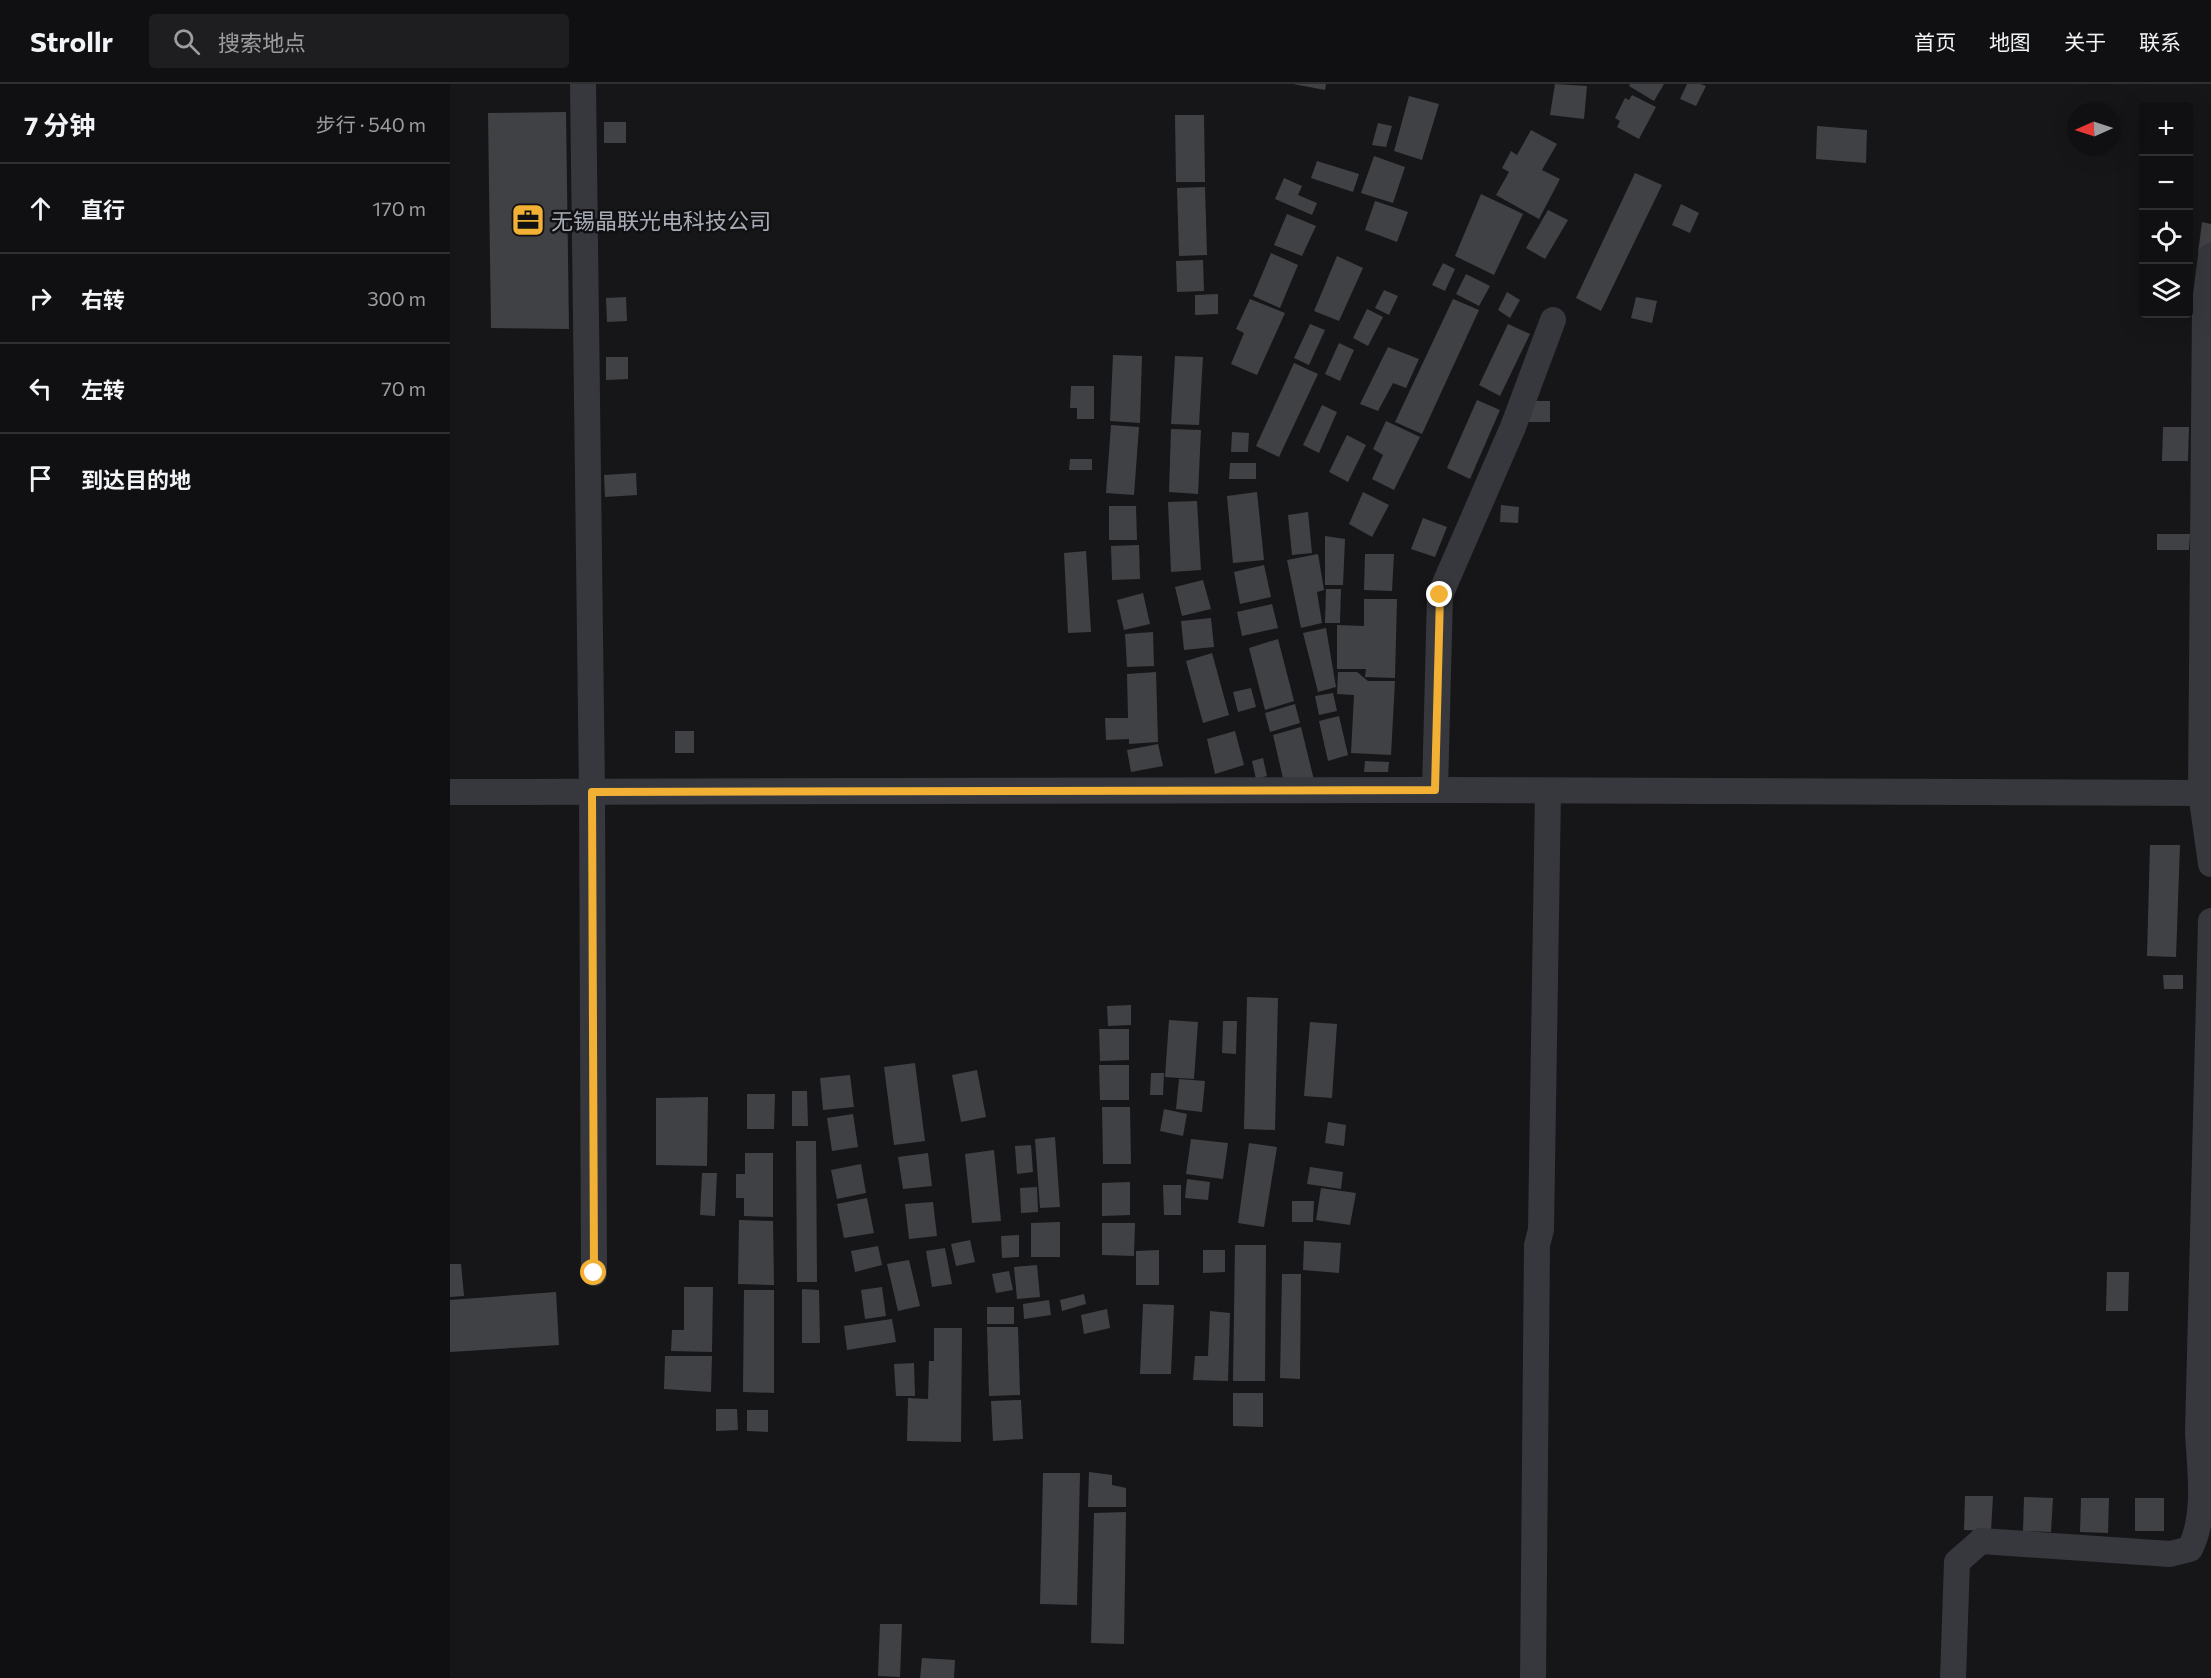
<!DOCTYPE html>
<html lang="zh">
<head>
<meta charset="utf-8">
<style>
  :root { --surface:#101012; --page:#1e1e20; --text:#f1f3f6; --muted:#9c9d9f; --line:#303032 }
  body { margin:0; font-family:Commissioner,"Noto Sans SC",sans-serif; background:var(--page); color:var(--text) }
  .controls { position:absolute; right:18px; top:18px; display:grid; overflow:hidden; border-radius:6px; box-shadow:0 6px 24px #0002 }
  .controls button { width:54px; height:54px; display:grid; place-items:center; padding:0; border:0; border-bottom:2px solid var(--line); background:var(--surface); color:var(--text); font:30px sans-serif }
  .compass { position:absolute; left:1617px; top:18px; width:54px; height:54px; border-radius:50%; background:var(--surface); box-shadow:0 6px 24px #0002; rotate:267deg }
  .stop { position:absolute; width:18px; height:18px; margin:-14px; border:4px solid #f2b134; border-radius:50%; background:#fff }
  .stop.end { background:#f2b134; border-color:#fff; box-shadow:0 2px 6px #0008 }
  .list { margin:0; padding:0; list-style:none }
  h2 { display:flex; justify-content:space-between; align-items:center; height:78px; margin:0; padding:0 24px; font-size:26px }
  h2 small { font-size:20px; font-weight:400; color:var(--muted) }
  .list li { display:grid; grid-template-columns:39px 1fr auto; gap:18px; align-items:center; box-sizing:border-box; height:90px; padding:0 24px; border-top:2px solid var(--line) }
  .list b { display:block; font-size:22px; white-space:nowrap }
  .list em { font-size:20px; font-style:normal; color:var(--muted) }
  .icon { flex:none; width:33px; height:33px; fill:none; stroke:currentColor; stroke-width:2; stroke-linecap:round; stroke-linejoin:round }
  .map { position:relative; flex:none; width:1761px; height:1594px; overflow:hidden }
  header { display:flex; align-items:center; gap:36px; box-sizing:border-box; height:84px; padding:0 30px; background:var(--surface); border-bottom:2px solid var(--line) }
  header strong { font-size:28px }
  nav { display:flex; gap:33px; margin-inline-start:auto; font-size:21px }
  .search { width:420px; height:54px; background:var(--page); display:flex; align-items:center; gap:15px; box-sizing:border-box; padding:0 21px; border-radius:6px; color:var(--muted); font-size:22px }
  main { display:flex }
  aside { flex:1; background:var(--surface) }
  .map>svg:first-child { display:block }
  .building { fill:#404145 }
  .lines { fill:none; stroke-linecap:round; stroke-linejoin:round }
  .minor { stroke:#37383d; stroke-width:26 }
  .route { stroke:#f2b134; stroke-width:8 }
  .labels { text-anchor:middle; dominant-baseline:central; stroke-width:5; stroke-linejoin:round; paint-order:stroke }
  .poi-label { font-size:22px; fill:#a8adb8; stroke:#111113; text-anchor:start }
</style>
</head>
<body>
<header>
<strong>Strollr</strong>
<div class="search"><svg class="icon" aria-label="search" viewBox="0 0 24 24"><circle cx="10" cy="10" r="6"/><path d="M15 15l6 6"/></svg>搜索地点</div>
<nav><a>首页</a><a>地图</a><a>关于</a><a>联系</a></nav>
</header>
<main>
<aside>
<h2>7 分钟<small>步行 · 540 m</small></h2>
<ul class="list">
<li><svg class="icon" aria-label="ahead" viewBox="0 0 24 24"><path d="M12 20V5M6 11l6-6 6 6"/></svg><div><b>直行</b></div><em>170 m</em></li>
<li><svg class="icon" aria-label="right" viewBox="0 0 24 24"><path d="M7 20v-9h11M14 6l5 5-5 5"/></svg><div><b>右转</b></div><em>300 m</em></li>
<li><svg class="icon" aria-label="left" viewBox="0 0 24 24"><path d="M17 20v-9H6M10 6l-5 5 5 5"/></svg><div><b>左转</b></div><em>70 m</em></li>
<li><svg class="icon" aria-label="arrive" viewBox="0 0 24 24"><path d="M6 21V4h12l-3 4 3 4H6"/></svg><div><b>到达目的地</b></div></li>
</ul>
</aside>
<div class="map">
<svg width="1761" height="1594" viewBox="0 0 1761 1594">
  <rect width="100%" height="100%" fill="#161618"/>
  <g class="building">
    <polygon points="843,0 876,0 875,6"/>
    <polygon points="1105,0 1137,2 1134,35 1100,31"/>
    <polygon points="1180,0 1214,0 1204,17 1179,2"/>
    <polygon points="1237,0 1250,0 1256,2 1246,22 1230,15"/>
    <polygon points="1182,11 1206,23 1189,55 1167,43 1170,37 1165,34 1175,14 1179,16"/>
    <polygon points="959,12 989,20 972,76 944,67"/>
    <polygon points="116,28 119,245 41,244 38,29"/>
    <polygon points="725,31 754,31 755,98 726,98"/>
    <rect x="154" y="38" width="22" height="21"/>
    <polygon points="928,39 942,42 936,63 922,61"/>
    <polygon points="1367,42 1417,46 1416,79 1366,75"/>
    <polygon points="1081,46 1107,60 1092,86 1110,95 1089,135 1046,111 1059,88 1052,84 1061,67 1067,71"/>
    <polygon points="924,72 955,83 943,119 911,109"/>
    <polygon points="867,77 909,90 903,108 861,94"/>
    <polygon points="1185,89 1212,101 1151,227 1126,214"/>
    <polygon points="834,94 852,102 848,111 867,119 862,131 825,115"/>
    <polygon points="755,103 757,171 729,172 727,104"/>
    <polygon points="1031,110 1073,130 1044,191 1005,172"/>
    <polygon points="925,117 958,128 947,158 915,146"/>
    <polygon points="1231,120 1249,129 1240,149 1222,141"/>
    <polygon points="1098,126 1118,136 1095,175 1076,164"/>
    <polygon points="837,130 866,142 852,172 824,161"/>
    <polygon points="1752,138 1761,140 1761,170 1748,169"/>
    <polygon points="821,169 848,181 830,224 803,212"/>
    <polygon points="887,172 913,184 889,237 864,227"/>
    <polygon points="753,176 754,207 727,208 726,177"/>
    <polygon points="993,179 1005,185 995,207 982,201"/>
    <polygon points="1016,190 1040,202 1029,222 1006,210"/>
    <polygon points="934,206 948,212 939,231 925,224"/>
    <polygon points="1057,208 1070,216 1060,234 1048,226"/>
    <polygon points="768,210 768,230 745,231 745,211"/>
    <polygon points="176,213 177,237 157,238 156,214"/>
    <polygon points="1186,213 1207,217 1202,239 1181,234"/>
    <polygon points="800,215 835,229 807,291 781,280 794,249 786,245"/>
    <polygon points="1003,215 1029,226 972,350 945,338"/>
    <polygon points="917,225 933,233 918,262 903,254"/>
    <polygon points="860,240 875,246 859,281 844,274"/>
    <polygon points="1058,240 1080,250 1050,312 1029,301"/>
    <polygon points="889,259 904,266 890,297 875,290"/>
    <polygon points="938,263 969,275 956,304 943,299 928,327 910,320"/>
    <polygon points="663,271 692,272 690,339 660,337"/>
    <polygon points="725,272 753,273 749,341 721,340"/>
    <polygon points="156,273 178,273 178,295 156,296"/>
    <polygon points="844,279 868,290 829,373 806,362"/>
    <polygon points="621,302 644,302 644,335 627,335 627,324 620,324"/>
    <polygon points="1027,316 1050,326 1020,395 997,384"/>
    <polygon points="1078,317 1100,317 1100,338 1079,338"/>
    <polygon points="872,321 887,328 869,369 853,361"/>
    <polygon points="936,337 970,353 944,406 922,395 933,371 923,365"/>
    <polygon points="661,341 689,343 684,411 656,409"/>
    <polygon points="1713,343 1739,343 1738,377 1712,377"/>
    <polygon points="721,345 751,346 748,410 719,408"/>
    <polygon points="782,348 799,349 798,368 781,368"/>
    <polygon points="897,351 916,361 898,398 879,388"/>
    <polygon points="620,375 642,375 642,386 619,386"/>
    <polygon points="780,379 806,379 806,395 779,395"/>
    <polygon points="186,389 187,411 155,413 154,391"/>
    <polygon points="807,408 814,476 783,479 777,412"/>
    <polygon points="913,408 939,421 922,453 899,440"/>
    <polygon points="747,417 751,486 721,488 718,418"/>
    <polygon points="1051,421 1069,423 1068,439 1050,438"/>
    <polygon points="659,422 686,422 687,456 659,456"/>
    <polygon points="858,428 862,469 842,471 838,431"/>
    <polygon points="973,434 997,443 985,473 961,465"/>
    <polygon points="1707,450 1740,450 1739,466 1707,466"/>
    <polygon points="875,452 895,455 893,501 875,501"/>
    <polygon points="689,461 690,495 662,496 661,462"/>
    <polygon points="636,467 641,548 618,549 614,469"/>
    <polygon points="868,470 874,506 867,508 872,539 851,544 837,476"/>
    <polygon points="915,470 944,470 942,507 914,506"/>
    <polygon points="814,481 821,513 790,520 784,488"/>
    <polygon points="753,496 761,525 732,532 725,503"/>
    <polygon points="876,505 891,505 890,539 875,539"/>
    <polygon points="693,509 700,540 674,546 667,516"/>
    <polygon points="914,515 947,515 945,594 915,593 916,585 887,585 887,541 914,542"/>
    <polygon points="822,520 828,544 792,552 787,528"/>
    <polygon points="761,534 764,563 734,566 731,537"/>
    <polygon points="876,544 886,603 868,608 853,549"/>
    <polygon points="703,548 704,582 677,583 675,550"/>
    <polygon points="828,555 844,617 815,626 799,564"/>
    <polygon points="762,569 779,631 753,639 736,577"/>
    <polygon points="706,588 708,658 679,660 679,655 656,656 655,634 678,634 677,590"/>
    <polygon points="888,588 907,588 918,597 945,597 941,671 901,669 904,611 887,610"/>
    <polygon points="801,604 806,623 788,628 783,608"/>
    <polygon points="883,609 887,627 869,631 865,612"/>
    <polygon points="845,620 850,639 820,648 815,629"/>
    <polygon points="889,632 898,671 878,677 869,637"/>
    <polygon points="851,643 864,696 835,703 823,651"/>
    <rect x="225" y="647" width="19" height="22"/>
    <polygon points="785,647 794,681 765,690 757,655"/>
    <polygon points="708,660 713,682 681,688 677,666"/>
    <polygon points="813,674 817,692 806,695 802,677"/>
    <polygon points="915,677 939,678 938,688 914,688"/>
    <polygon points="1700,761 1730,761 1726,873 1697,872"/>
    <polygon points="1713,891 1733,891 1733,905 1714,905"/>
    <polygon points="797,913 828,914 825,1046 794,1045"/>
    <polygon points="681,921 681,941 658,942 657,922"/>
    <polygon points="719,936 748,938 744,995 715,993"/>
    <polygon points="773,937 787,937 786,970 772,969"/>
    <polygon points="860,938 887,940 882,1014 854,1012"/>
    <polygon points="649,945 679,945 679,976 650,977"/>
    <polygon points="465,979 475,1057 444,1061 434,983"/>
    <polygon points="649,981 679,981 679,1016 650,1016"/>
    <polygon points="527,986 536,1033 511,1038 502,991"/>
    <polygon points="701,989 714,989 713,1011 700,1011"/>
    <polygon points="400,991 404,1023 373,1026 370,994"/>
    <polygon points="729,995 755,997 752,1028 726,1025"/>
    <polygon points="342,1007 357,1007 358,1042 342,1042"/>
    <polygon points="297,1010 325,1010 324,1045 297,1045"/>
    <polygon points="258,1013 257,1082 206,1081 206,1014"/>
    <polygon points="652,1023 680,1023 681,1080 653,1080"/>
    <polygon points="714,1025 737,1030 733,1052 710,1047"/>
    <polygon points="403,1030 408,1063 382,1067 377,1034"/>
    <polygon points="878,1038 896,1041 894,1062 875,1059"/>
    <polygon points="605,1053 610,1123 590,1124 585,1055"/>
    <polygon points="741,1055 778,1059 773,1095 736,1090"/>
    <polygon points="346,1057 366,1057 367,1198 347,1198"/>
    <polygon points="799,1059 827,1063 814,1143 788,1139"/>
    <polygon points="581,1061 583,1088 567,1090 565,1062"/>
    <polygon points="544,1066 551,1137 522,1139 515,1070"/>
    <polygon points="295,1069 323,1069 323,1133 294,1132 294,1114 286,1114 286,1090 295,1090"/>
    <polygon points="478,1069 482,1102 453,1105 448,1073"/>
    <polygon points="411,1080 416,1109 387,1115 381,1086"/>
    <polygon points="860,1083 893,1088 891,1105 857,1100"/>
    <polygon points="252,1089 267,1089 265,1132 250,1131"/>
    <polygon points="737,1095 760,1098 758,1116 735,1114"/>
    <polygon points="680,1098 680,1131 652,1132 652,1099"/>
    <polygon points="713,1101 731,1101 731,1131 714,1131"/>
    <polygon points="587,1103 588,1128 571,1129 570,1104"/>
    <polygon points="871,1104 906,1109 900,1141 866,1136"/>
    <polygon points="417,1114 424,1149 394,1154 387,1120"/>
    <polygon points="842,1117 864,1117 863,1138 842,1138"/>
    <polygon points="483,1118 487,1152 459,1155 455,1120"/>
    <polygon points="289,1136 323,1137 324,1201 288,1200"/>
    <polygon points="610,1138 610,1173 581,1173 581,1139"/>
    <polygon points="652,1139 685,1139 684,1172 652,1171"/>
    <polygon points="569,1151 569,1173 552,1174 551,1152"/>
    <polygon points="520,1156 525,1178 506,1182 501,1160"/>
    <polygon points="854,1157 891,1159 889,1189 853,1186"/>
    <polygon points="785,1161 816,1161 815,1297 783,1297"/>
    <polygon points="428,1162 432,1181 405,1188 401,1167"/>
    <polygon points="495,1164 502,1200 482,1203 476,1167"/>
    <polygon points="709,1166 709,1201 686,1201 686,1167"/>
    <polygon points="753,1166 775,1166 775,1188 753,1189"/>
    <polygon points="459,1176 470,1222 448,1227 437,1180"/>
    <polygon points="0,1180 11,1180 14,1212 0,1213"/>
    <polygon points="587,1181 590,1213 567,1215 564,1183"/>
    <polygon points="559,1187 563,1206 546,1209 542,1190"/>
    <polygon points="1657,1188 1679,1188 1678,1227 1656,1227"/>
    <polygon points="832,1190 851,1190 850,1295 830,1294"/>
    <polygon points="234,1203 263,1203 262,1268 221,1267 222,1246 234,1246"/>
    <polygon points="432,1203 436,1232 415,1235 411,1206"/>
    <polygon points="352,1205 369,1206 370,1259 352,1259"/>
    <polygon points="294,1206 324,1206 324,1309 293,1308"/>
    <polygon points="106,1208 109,1261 0,1268 0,1216"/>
    <polygon points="634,1210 636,1220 612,1227 610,1216"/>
    <polygon points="599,1216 601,1231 574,1235 573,1220"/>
    <polygon points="693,1220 724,1221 721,1290 690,1290"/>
    <rect x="537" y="1223" width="27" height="17"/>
    <polygon points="657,1225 660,1244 634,1250 631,1231"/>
    <polygon points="760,1227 780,1229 778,1297 743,1296 745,1272 758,1272"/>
    <polygon points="442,1235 446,1258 397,1266 394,1242"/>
    <polygon points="537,1243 568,1243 570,1311 539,1312"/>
    <polygon points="484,1244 512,1244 511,1358 457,1357 458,1314 478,1315 479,1277 484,1277"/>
    <polygon points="215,1272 262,1272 261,1308 214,1305"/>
    <polygon points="464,1279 465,1312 446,1312 444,1280"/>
    <polygon points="783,1309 813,1309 813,1343 783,1342"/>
    <polygon points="571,1316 573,1355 543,1357 541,1317"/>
    <polygon points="266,1325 287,1325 288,1346 266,1347"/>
    <polygon points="297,1326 318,1326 318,1348 297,1347"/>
    <polygon points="639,1388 662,1391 662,1401 676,1404 676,1423 638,1423"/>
    <polygon points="593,1389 630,1389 627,1521 590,1520"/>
    <polygon points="1515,1412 1543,1412 1541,1447 1514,1446"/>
    <polygon points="1574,1413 1603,1414 1601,1448 1573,1447"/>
    <polygon points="1631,1414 1659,1414 1658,1449 1630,1448"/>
    <rect x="1685" y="1414" width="29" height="33"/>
    <polygon points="676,1428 674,1560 641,1559 644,1429"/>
    <polygon points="430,1540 452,1540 450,1593 428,1592"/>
    <polygon points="472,1574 505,1576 504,1594 470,1594"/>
  </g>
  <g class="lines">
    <g class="minor">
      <polyline points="133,0 142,708 144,1189"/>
      <polyline points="1761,172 1755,219 1751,709 1761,780"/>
      <polyline points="985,706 990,511 1063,343 1103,236"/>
      <polyline points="0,708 985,706 1761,709"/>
      <polyline points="1083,1594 1087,1161 1091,1146 1098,707"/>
      <path d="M1503 1594 1507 1478 1531 1457 1720 1470 1740 1465C1757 1431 1750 1386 1748 1349L1761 837"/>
    </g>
  </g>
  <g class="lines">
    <polyline class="route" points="144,1189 142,708 985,706 990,511"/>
  </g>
  <defs>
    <symbol id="office-square" viewBox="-11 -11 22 22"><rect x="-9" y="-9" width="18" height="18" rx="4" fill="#f2b134" stroke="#111113"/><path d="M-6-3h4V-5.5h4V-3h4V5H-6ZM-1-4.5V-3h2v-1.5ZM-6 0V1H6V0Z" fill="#111"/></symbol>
  </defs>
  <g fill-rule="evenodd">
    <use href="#office-square" x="59" y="117" width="38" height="38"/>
  </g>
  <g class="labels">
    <g class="poi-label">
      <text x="101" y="136">无锡晶联光电科技公司</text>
    </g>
  </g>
</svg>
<div class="controls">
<button>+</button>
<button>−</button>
<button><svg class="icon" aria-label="locate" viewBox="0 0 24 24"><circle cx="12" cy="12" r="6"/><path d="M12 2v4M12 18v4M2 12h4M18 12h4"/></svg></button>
<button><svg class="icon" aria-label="layers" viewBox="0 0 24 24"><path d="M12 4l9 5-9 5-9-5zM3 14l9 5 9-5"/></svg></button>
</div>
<svg class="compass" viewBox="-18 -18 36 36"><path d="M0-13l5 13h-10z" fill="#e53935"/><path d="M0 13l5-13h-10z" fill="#9c9d9f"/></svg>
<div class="stop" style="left:144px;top:1189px"></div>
<div class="stop end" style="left:990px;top:511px"></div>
</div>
</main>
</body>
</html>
